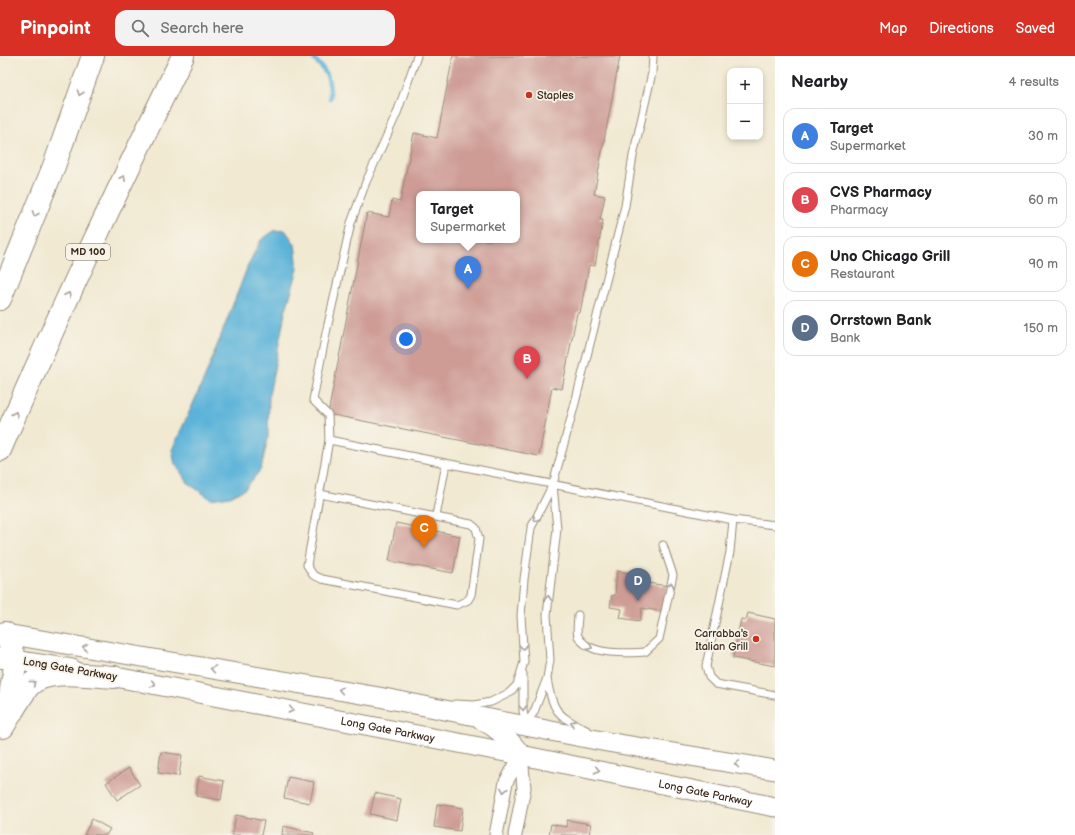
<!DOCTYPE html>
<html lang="en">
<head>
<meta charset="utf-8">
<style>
  :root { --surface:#fff; --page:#f2f2f2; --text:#202124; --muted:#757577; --line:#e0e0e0; --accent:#d93025 }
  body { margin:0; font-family:"Balsamiq Sans",sans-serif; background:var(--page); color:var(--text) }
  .controls { position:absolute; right:12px; top:12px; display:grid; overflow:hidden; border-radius:8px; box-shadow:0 2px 6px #0003 }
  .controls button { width:36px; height:36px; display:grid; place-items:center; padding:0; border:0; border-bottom:1px solid var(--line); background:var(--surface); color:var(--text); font:20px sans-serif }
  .you { position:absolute; left:406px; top:283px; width:14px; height:14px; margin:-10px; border:3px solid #fff; border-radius:50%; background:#1a73e8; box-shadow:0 0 0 6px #1a73e833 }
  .badge { display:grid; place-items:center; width:26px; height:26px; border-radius:50%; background:var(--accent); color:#fff; font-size:13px; font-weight:700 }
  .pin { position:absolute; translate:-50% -33px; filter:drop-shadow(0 1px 2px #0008) }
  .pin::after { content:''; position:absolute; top:21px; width:14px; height:12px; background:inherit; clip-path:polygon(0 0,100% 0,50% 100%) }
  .popup { position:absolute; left:416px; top:135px; width:104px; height:52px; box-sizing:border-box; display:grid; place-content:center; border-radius:8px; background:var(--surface); filter:drop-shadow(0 1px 3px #0005); font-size:13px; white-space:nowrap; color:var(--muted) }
  .popup b { font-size:15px; color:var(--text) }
  .popup::after { content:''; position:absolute; left:50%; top:100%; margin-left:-8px; border:8px solid transparent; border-top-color:var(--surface) }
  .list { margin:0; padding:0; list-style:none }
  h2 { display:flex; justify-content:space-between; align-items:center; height:52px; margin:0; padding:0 16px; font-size:17px }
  h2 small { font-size:13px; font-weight:400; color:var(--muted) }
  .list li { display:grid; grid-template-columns:26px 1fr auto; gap:12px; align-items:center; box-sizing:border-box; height:56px; margin:0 8px 8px; padding:0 8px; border:1px solid var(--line); border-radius:12px }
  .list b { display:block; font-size:15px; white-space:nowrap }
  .list p { margin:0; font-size:13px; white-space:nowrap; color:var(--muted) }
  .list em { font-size:13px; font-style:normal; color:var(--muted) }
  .icon { flex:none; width:22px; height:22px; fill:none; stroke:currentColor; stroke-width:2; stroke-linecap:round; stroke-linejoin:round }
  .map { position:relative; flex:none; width:775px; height:779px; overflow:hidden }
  header { display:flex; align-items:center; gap:24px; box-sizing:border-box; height:56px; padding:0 20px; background:var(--accent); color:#fff }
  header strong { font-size:19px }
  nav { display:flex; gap:22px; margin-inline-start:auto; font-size:14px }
  .search { width:280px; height:36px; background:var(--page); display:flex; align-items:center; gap:10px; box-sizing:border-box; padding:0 14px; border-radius:12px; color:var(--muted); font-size:15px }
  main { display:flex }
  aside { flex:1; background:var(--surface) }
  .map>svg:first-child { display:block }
  .water { fill:#5cb3d9; stroke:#4c6e7c }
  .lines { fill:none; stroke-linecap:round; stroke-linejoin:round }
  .stream { stroke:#5cb3d9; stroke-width:4.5 }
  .building { fill:#ce9c95; fill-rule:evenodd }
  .lane-casing { stroke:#968a78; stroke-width:9 }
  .street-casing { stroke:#968a78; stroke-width:15 }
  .secondary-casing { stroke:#968a78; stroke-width:21 }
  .highway-casing { stroke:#968a78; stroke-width:24 }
  .lane { stroke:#fff; stroke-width:7 }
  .street { stroke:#fff; stroke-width:13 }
  .secondary { stroke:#fff; stroke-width:19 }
  .highway { stroke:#fff; stroke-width:22 }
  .oneway { stroke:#a79f9a }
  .poi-dot { fill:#c8321e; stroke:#f7f3e8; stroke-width:1.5 }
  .labels { text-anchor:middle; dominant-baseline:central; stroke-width:3.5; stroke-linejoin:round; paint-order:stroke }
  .shield { fill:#f7f3e8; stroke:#73665b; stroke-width:1 }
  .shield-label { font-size:10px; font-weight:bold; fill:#3b2a1e }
  .poi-label { font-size:11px; fill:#3b2a1e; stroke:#f7f3e8; text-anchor:start }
  .street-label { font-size:11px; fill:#3b2a1e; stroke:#f7f3e8 }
</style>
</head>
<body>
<header>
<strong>Pinpoint</strong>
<div class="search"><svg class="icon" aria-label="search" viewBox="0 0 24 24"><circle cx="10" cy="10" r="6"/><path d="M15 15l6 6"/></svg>Search here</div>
<nav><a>Map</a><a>Directions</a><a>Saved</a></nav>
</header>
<main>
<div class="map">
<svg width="775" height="779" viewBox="0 0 775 779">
  <rect width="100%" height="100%" fill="#f7f3e8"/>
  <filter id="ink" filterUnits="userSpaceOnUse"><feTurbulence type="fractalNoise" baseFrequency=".025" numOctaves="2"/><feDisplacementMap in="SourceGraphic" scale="8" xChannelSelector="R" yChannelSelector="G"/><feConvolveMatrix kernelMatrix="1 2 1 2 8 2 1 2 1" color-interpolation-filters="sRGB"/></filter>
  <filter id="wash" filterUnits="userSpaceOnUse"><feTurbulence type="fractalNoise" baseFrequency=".012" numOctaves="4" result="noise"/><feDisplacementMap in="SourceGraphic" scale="16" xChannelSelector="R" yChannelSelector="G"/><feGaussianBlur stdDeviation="0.9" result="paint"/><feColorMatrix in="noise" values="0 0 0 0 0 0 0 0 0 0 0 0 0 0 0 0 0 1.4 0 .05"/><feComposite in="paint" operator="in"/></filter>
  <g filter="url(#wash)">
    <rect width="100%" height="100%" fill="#f1e9d2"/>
    <polygon class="water" points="285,174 295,188 298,213 285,257 269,339 268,382 261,413 245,433 230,440 211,443 189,428 175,408 172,394 205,321 249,207 261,184 274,175"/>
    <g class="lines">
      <path class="stream" d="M311 0C326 14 331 22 330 42"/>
    </g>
    <g id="blocks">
      <g class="building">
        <path d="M453 0H620L594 138 605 140 600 164H603L595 210 589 209 580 257H577L562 333 552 331 539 400 328 358 367 157 389 161 392 144 400 146 414 77 437 82ZM419 138H517V184H419Z"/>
        <polygon points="396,467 460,480 453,517 389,505"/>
        <polygon points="617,515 641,519 640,522 647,523 647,527 668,530 664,556 642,552 640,565 620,562 622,553 610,551 612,539 615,540"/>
        <polygon points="748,557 775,563 775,610 733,602 741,563 746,564"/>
        <polygon points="161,696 182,699 179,720 158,717"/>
        <polygon points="129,712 140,729 117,744 106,727"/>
        <polygon points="199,720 224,725 221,744 196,740"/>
        <polygon points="288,721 314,726 310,747 284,742"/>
        <polygon points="375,737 401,743 397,764 370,758"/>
        <polygon points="437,748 463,752 460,775 434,771"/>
        <polygon points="236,759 264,765 261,779 232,779"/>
        <polygon points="92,763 110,773 106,779 84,779"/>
        <polygon points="567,764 591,768 589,779 549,779 551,768 566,771"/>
        <polygon points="283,770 314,777 314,779 282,779"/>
      </g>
    </g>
  </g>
  <g filter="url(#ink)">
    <use href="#blocks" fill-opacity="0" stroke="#968a78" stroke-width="1"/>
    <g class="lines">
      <defs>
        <g id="lane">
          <polyline points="329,384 733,464 775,469"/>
          <polyline points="320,438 471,468 476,472 479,483 471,539 468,544 457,549 322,523 313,519 307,509 329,384 328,359 313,344 326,277 351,167 366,126 397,57 417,0"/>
          <polyline points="436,460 446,408"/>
          <polyline points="733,464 730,496 706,610 709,621 716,628 775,639"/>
          <path d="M578 559C578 565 576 575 578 580 588 600 626 597 645 596L659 583 673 519 663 489"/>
          <polyline points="523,618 523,655 526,669"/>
          <path d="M547 623C553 658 558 659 588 675"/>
          <polyline points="455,648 474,649 491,646 509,637 517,629 524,606 521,560 524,523 531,472 553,428 574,351 625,150 633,100 652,17 653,0"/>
          <polyline points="526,668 534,656 547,622 550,604 547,559 557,473 553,428"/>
        </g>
        <g id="street">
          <polyline points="496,779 506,726 521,699"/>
          <polyline points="515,779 524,732 521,699"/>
        </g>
        <g id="secondary">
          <polyline points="0,577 379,641 607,686 775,714"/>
          <polyline points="0,602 72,613"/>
          <path id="s1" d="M100 618 521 699 775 751"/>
          <path d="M482 664C499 673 510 683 521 699"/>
        </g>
        <g id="highway">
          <polyline points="0,243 54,110 93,0"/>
          <path d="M0 394C57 261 119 130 183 0"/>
          <polyline points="5,577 16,604 7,657"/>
          <path d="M3 671C11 658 19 643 28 631 45 611 90 620 114 621"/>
        </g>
      </defs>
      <use href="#lane" class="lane-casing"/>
      <use href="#street" class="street-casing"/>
      <use href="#secondary" class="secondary-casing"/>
      <use href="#highway" class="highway-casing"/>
      <use href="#lane" class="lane"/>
      <use href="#street" class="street"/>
      <use href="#secondary" class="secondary"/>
      <use href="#highway" class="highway"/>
    </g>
    <defs><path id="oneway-chevron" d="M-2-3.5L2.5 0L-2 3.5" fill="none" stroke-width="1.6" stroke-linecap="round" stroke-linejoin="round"/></defs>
    <g class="oneway">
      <use href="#oneway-chevron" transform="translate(80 37) rotate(109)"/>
      <use href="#oneway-chevron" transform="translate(123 122) rotate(-64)"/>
      <use href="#oneway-chevron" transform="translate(35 158) rotate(112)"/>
      <use href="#oneway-chevron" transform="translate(68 239) rotate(-65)"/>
      <use href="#oneway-chevron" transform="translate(15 358) rotate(-67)"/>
      <use href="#oneway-chevron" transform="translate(536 463) rotate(117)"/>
      <use href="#oneway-chevron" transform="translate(671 529) rotate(-77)"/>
      <use href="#oneway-chevron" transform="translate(548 542) rotate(-85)"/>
      <use href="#oneway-chevron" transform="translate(85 591) rotate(-170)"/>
      <use href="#oneway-chevron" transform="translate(523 591) rotate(87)"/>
      <use href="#oneway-chevron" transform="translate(590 591) rotate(21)"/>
      <use href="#oneway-chevron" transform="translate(213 613) rotate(-170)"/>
      <use href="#oneway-chevron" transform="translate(33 627) rotate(-39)"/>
      <use href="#oneway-chevron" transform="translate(153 628) rotate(11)"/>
      <use href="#oneway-chevron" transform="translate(341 634) rotate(-170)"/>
      <use href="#oneway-chevron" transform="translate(523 652) rotate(87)"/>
      <use href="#oneway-chevron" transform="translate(291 654) rotate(11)"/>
      <use href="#oneway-chevron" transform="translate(573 667) rotate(-151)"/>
      <use href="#oneway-chevron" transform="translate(737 708) rotate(-171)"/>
      <use href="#oneway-chevron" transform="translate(597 714) rotate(12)"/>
      <use href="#oneway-chevron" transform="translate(504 734) rotate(100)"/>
    </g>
  </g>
  <g class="poi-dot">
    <circle cx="529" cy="39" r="4"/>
    <circle cx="756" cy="583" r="4"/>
  </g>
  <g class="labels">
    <rect class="shield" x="66" y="188" width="44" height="16" rx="3"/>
    <g class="shield-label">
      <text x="88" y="196">MD 100</text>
    </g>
    <g class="poi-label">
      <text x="537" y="39">Staples</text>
      <text x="748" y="577" text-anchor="end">Carrabba's<tspan x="748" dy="13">Italian Grill</tspan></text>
    </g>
    <g class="street-label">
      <text transform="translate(70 613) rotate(10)">Long Gate Parkway</text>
      <text stroke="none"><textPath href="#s1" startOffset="293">Long Gate Parkway</textPath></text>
      <text stroke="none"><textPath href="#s1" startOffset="617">Long Gate Parkway</textPath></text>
    </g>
  </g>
</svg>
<div class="controls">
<button>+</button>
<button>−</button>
</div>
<div class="you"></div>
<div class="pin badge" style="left:468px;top:233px;background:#3f7fe0">A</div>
<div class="popup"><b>Target</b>Supermarket</div>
<div class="pin badge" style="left:527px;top:323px;background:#e0444e">B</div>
<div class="pin badge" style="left:424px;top:492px;background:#e8710a">C</div>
<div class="pin badge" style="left:638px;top:545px;background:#5c6f8a">D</div>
</div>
<aside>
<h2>Nearby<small>4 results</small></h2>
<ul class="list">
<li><span class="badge" style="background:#3f7fe0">A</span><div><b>Target</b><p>Supermarket</p></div><em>30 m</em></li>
<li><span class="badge" style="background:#e0444e">B</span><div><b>CVS Pharmacy</b><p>Pharmacy</p></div><em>60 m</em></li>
<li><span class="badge" style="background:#e8710a">C</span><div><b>Uno Chicago Grill</b><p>Restaurant</p></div><em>90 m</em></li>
<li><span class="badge" style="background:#5c6f8a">D</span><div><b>Orrstown Bank</b><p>Bank</p></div><em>150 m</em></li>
</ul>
</aside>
</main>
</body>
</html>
